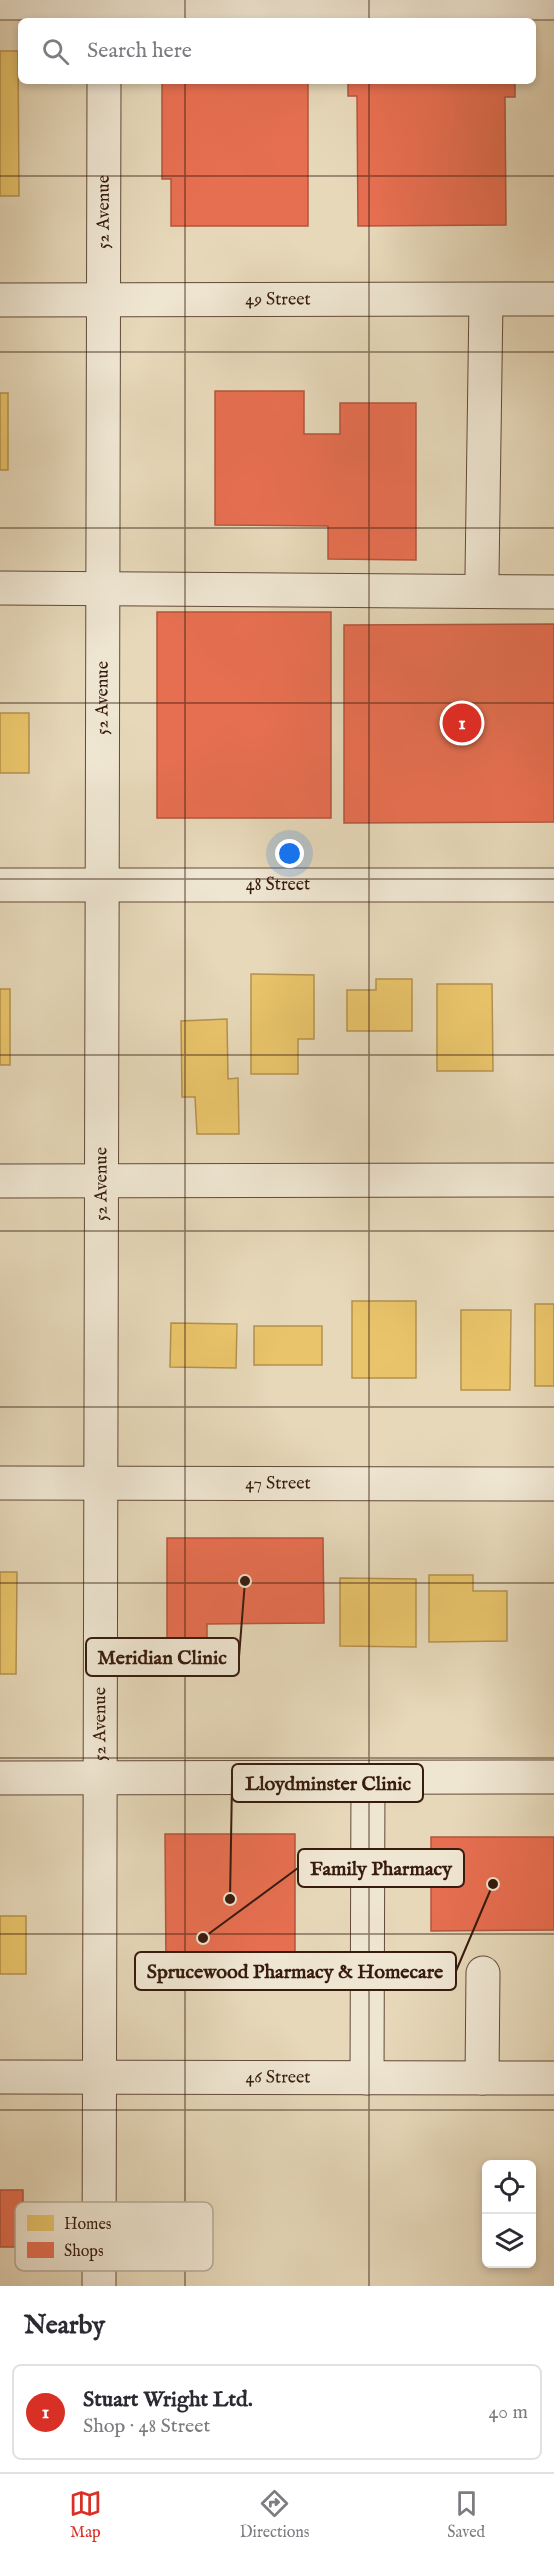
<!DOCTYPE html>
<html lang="en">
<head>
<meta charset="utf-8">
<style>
  :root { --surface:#fff; --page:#f2f2f3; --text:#2b2b33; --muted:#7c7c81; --line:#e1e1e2; --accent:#d93025 }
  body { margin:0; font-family:"IM FELL English",serif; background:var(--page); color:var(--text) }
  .controls { position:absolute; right:18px; bottom:18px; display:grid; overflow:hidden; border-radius:9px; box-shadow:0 3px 9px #0003 }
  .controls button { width:54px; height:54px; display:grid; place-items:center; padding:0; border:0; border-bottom:2px solid var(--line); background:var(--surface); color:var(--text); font:30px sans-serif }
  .you { position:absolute; left:290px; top:854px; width:21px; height:21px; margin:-15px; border:4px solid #fff; border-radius:50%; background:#1a73e8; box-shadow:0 0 0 9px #1a73e833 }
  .badge { display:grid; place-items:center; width:39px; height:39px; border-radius:50%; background:var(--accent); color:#fff; font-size:20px; font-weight:700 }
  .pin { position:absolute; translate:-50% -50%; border:3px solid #fff; box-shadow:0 2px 6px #0006 }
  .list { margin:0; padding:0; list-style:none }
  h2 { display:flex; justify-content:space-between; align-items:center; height:78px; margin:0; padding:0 24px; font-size:26px }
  h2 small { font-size:20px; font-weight:400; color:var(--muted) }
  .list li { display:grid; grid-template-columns:39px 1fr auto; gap:18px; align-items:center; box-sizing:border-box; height:96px; margin:0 12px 12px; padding:0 12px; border:2px solid var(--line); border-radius:9px }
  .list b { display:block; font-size:22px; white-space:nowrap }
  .list p { margin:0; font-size:20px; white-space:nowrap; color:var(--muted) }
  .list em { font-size:20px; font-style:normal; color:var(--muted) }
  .icon { flex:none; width:33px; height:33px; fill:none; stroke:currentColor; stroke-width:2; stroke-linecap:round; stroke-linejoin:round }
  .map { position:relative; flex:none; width:554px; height:2286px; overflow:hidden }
  .search { position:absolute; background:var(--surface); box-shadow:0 3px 9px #0003; left:18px; right:18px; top:18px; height:66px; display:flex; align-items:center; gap:15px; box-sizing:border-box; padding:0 21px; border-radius:9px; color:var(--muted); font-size:22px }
  .sheet { height:186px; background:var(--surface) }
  nav { display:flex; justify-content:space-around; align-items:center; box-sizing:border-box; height:84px; border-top:2px solid var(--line); background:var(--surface); font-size:16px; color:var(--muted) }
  nav a { display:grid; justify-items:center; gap:3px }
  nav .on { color:var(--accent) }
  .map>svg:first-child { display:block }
  .homes { fill:#e9c46a; stroke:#b4914e; stroke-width:1.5 }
  .shops { fill:#e76f51; stroke:#b2563d; stroke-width:1.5 }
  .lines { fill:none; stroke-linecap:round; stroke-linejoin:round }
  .minor-casing { stroke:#634a39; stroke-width:35 }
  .minor { stroke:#efe6d2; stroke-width:33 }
  .grid { fill:none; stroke:#371b0e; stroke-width:1.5; stroke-opacity:0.55 }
  .labels { text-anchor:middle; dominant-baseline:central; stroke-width:6; stroke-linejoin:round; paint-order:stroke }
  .street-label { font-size:18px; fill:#371b0e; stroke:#efe6d2 }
  .key { fill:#efe6d2; stroke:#b8a997; stroke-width:1.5 }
  .key-label { font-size:16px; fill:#371b0e }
  .leader { fill:none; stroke:#371b0e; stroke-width:2 }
  .callout-dot { fill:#371b0e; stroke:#efe6d2; stroke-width:2 }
  .callout { fill:#efe6d2; stroke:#371b0e; stroke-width:2 }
  .callout-label { font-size:20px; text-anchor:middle; font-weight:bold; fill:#371b0e }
</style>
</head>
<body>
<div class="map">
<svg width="554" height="2286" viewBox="0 0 554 2286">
  <rect width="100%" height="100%" fill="#e6d8b9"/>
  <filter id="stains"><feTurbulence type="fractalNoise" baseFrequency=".00333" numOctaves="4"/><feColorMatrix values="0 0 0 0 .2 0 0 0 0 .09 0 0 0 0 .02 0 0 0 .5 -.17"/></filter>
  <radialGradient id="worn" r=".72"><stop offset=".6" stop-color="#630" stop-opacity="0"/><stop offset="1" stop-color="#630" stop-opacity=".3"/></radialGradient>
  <g class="homes">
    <polygon points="0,51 18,51 19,196 0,196"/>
    <rect x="0" y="393" width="8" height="77"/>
    <rect x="0" y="713" width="29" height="60"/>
    <polygon points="251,974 314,975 314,1039 298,1039 298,1074 251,1074"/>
    <polygon points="376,979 412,979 412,1031 347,1031 347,990 376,990"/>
    <polygon points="437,984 492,984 493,1071 437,1071"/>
    <rect x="0" y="989" width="10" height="76"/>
    <polygon points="227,1019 228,1079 238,1078 239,1134 197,1134 195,1097 182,1097 181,1021"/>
    <rect x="352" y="1301" width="64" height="77"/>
    <rect x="535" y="1304" width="19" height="82"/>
    <polygon points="461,1310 511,1310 510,1390 461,1390"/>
    <polygon points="171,1323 237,1324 236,1368 170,1367"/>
    <rect x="254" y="1326" width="68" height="39"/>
    <polygon points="0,1572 17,1572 16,1674 0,1674"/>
    <polygon points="429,1575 473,1575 473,1591 507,1591 507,1641 429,1642"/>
    <polygon points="340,1578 416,1579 416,1647 340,1646"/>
    <rect x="0" y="1916" width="26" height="58"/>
  </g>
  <g class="shops">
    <polygon points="162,81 308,81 308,226 171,226 171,179 162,179"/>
    <polygon points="348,81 515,81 515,97 505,97 506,225 358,226 357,96 348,96"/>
    <polygon points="215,391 304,391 304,434 340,434 340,403 416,403 416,560 328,559 328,526 215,525"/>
    <rect x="157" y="612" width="174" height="206"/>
    <polygon points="554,624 554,822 344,823 344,625"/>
    <polygon points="167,1538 323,1538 324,1623 207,1624 207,1642 167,1642"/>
    <polygon points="165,1834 295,1834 295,1964 166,1965"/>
    <polygon points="431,1837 554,1837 554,1930 431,1931"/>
    <rect x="0" y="2190" width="23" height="57"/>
  </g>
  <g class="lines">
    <defs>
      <g id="minor">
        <polyline points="0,3 554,3"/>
        <path id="s1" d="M0 300 554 299"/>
        <polyline points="482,575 486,300"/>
        <polyline points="0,588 554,592"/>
        <path id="s2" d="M0 885H554"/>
        <polyline points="0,1181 554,1180"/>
        <path id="s3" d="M0 1483 554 1484"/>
        <polyline points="0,1778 554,1777"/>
        <path id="s4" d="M0 2077 554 2078"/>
        <polyline points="367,2078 368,1778"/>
        <polyline points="482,2078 483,1973"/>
        <path id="s5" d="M99 2286 104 81"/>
      </g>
    </defs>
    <use href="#minor" class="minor-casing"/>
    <use href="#minor" class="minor"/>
  </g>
  <path class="grid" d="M185 0V21M369 0V21M185 81V2286M369 81V2286M0 176H554M0 352H554M0 528H554M0 703H554M0 879H554M0 1055H554M0 1231H554M0 1407H554M0 1583H554M0 1758H554M0 1934H554M0 2110H554"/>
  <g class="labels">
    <g class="street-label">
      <text stroke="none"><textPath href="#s5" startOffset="2074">52 Avenue</textPath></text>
      <text stroke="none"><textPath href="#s1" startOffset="278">49 Street</textPath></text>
      <text stroke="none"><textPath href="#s5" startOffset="1588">52 Avenue</textPath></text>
      <text stroke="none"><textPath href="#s2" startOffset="278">48 Street</textPath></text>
      <text stroke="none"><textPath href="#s5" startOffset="1102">52 Avenue</textPath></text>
      <text stroke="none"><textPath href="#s3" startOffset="278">47 Street</textPath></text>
      <text stroke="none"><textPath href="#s5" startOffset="562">52 Avenue</textPath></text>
      <text stroke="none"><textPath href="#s4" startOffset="278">46 Street</textPath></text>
    </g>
  </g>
  <rect x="15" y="2202" width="198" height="69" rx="9" class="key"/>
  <rect x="27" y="2215" width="27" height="16" fill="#e9c46a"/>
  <rect x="27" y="2242" width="27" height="16" fill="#e76f51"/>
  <g class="key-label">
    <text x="64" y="2229">Homes</text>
    <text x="64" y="2256">Shops</text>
  </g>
  <path class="leader" d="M245 1581L239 1657M230 1899L232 1783M203 1938L298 1868M493 1884L456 1971"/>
  <g class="callout-dot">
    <circle cx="245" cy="1581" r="6"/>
    <circle cx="230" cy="1899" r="6"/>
    <circle cx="203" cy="1938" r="6"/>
    <circle cx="493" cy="1884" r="6"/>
  </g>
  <g class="callout">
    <rect x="86" y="1638" width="153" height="38" rx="6"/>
    <rect x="232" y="1764" width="191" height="38" rx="6"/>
    <rect x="298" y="1849" width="166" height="38" rx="6"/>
    <rect x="135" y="1952" width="321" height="38" rx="6"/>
  </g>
  <g class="callout-label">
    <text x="162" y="1664">Meridian Clinic</text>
    <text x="328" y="1790">Lloydminster Clinic</text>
    <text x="381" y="1875">Family Pharmacy</text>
    <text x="295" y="1978">Sprucewood Pharmacy &amp; Homecare</text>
  </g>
  <rect width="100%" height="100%" filter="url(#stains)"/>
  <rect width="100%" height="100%" fill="url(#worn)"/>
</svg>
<div class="controls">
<button><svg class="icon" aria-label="locate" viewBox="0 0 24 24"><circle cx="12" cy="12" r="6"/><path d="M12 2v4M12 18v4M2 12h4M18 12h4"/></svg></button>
<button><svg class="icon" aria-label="layers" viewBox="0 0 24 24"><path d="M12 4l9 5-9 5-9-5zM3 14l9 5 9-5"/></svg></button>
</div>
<div class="you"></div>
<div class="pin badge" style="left:462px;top:723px">1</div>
<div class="search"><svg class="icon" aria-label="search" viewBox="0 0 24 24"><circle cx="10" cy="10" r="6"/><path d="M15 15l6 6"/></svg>Search here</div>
</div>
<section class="sheet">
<h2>Nearby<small></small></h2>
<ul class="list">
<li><span class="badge">1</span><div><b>Stuart Wright Ltd.</b><p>Shop · 48 Street</p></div><em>40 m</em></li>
</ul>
</section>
<nav>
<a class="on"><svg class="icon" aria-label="map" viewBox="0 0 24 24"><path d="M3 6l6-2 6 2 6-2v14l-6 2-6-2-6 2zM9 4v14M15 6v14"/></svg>Map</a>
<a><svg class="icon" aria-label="directions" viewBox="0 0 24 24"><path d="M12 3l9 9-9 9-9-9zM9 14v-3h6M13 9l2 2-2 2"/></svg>Directions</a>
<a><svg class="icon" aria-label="saved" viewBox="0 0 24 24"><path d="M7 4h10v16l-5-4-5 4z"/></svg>Saved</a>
</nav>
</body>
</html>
